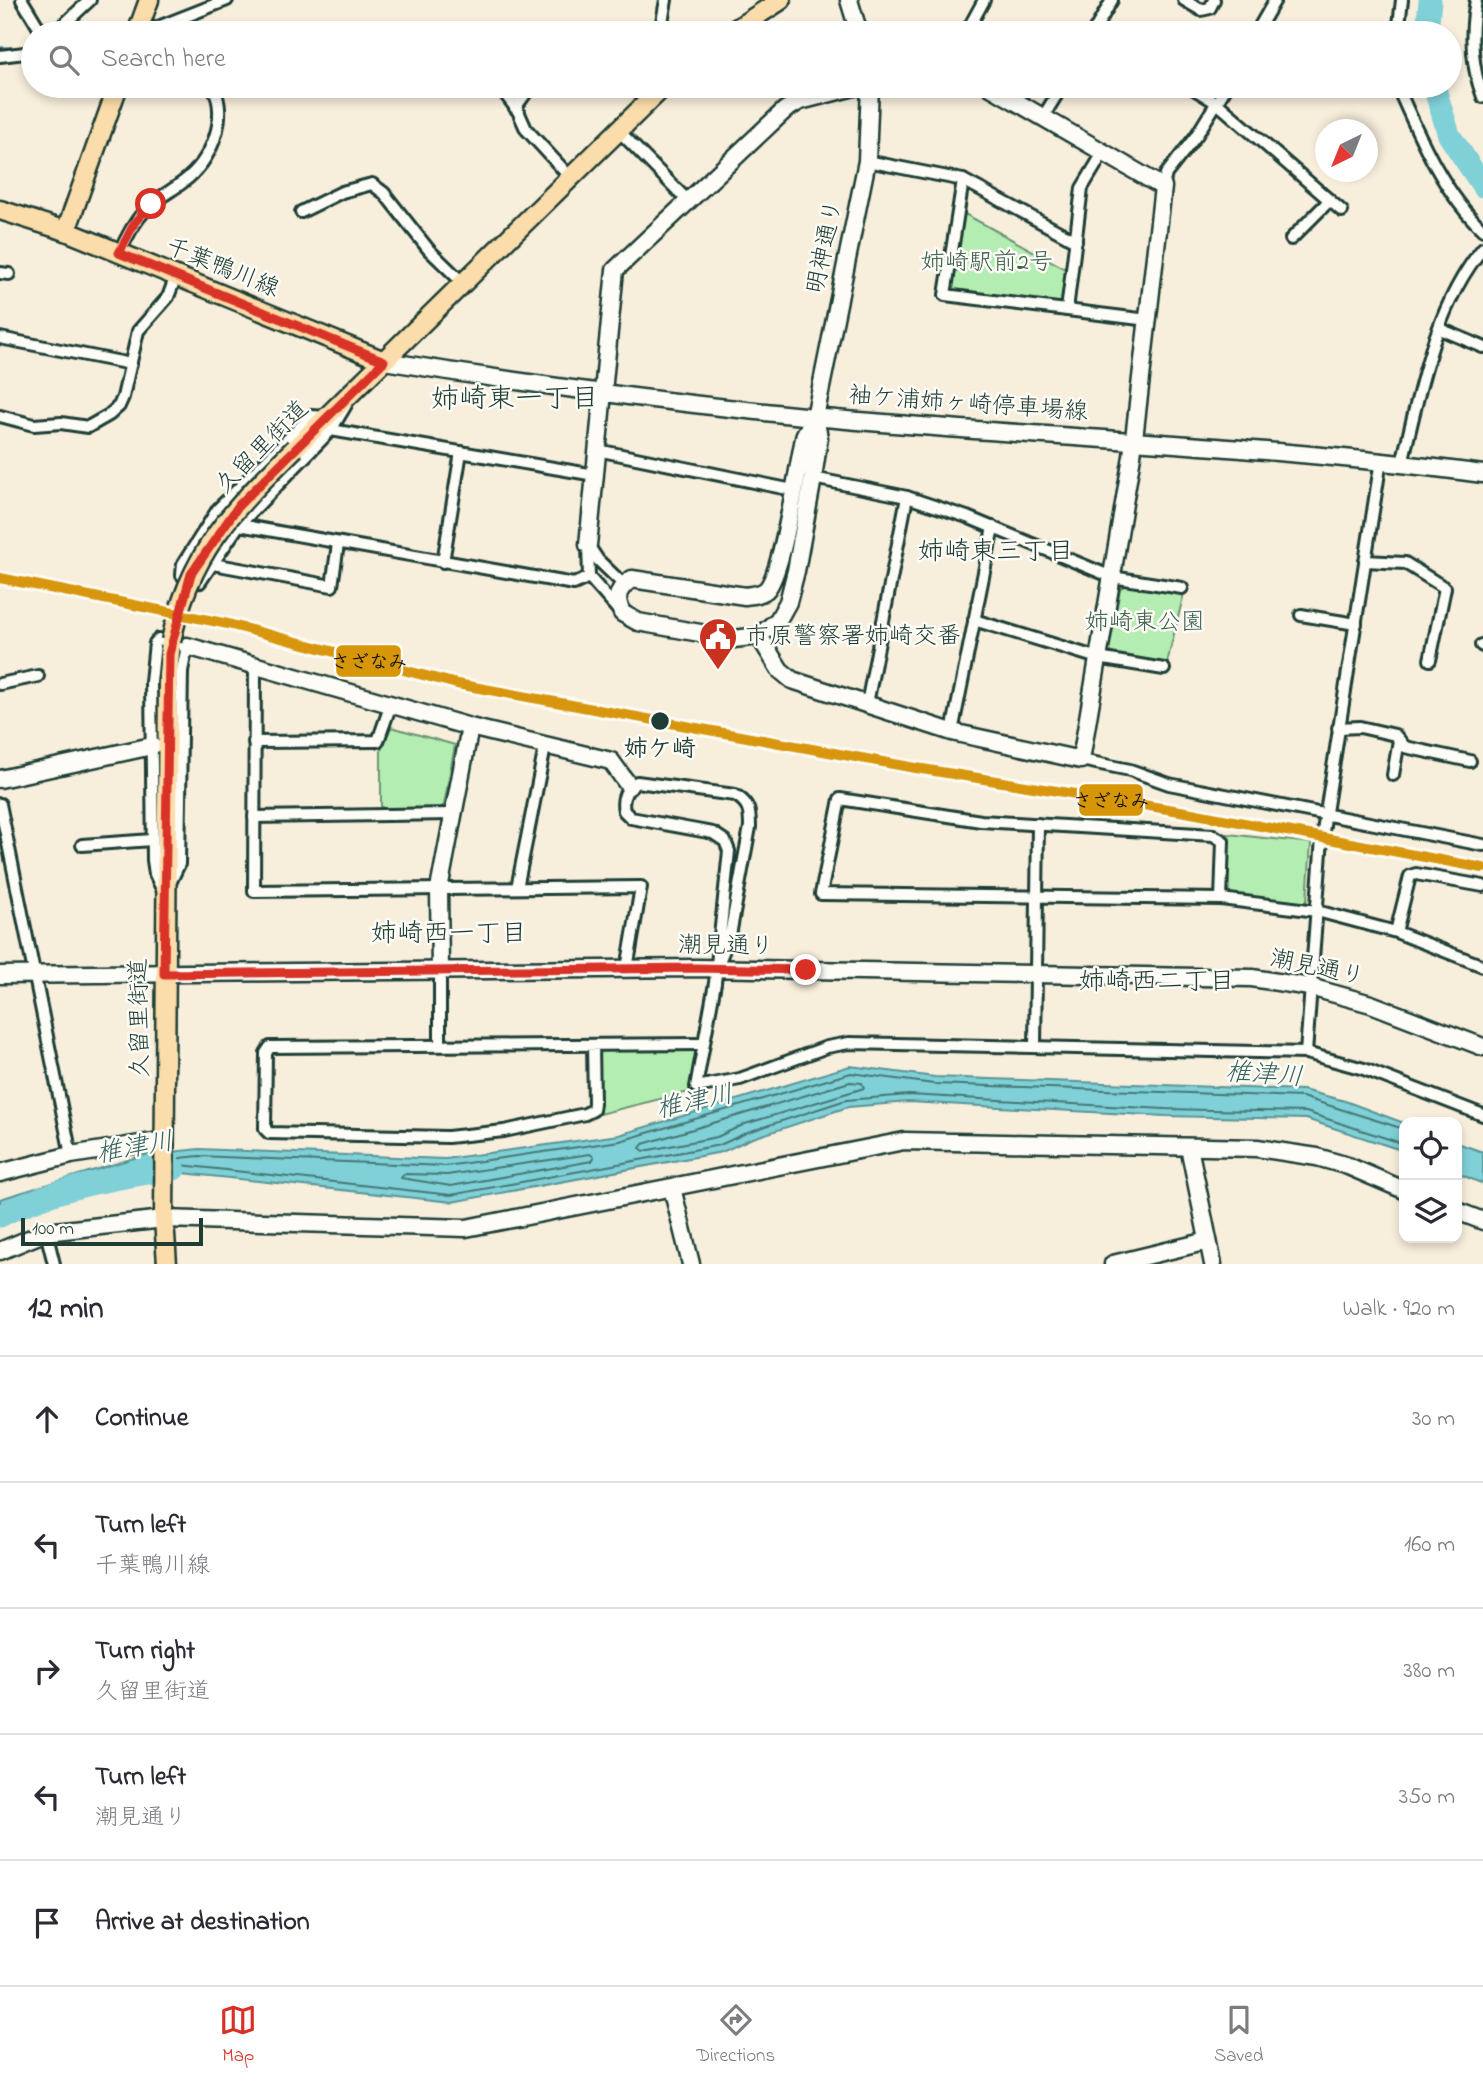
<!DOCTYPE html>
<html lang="en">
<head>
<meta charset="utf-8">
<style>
  :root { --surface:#fff; --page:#f2f2f3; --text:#2b2b33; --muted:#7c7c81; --line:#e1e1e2; --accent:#d93025 }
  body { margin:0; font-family:"Indie Flower","Klee One",sans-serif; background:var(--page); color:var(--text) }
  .controls { position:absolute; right:21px; bottom:21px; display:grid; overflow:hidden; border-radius:14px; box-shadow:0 4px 10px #0003 }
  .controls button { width:63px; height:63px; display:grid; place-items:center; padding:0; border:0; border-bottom:2px solid var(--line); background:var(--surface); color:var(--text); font:35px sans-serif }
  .compass { position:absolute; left:1315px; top:119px; width:63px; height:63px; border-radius:50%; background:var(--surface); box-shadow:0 4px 10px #0003; rotate:223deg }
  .scale { position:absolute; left:21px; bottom:18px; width:182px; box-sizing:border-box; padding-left:7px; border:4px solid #1f3d34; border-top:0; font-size:19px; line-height:24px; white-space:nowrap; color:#1f3d34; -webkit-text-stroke:5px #fdfcf7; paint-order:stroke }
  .stop { position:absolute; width:21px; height:21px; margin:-16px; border:5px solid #d93025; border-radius:50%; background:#fff }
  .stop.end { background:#d93025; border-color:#fff; box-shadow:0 2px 7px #0008 }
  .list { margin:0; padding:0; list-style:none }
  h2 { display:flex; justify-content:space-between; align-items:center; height:91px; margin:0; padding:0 28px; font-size:30px }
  h2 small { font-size:23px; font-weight:400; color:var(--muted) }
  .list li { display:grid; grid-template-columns:46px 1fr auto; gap:21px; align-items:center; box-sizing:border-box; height:126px; padding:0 28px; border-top:2px solid var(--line) }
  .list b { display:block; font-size:26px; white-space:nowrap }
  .list p { margin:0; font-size:23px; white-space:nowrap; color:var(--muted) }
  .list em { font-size:23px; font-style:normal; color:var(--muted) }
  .icon { flex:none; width:38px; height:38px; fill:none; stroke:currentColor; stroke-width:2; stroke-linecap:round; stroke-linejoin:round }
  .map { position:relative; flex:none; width:1483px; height:1264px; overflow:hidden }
  .search { position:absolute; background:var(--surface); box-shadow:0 4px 10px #0003; left:21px; right:21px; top:21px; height:77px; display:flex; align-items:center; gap:18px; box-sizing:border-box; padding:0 24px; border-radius:38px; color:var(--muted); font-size:26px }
  .sheet { height:721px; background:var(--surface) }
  nav { display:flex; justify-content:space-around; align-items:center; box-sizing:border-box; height:98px; border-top:2px solid var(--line); background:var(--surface); font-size:19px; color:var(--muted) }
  nav a { display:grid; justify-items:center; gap:4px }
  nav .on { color:var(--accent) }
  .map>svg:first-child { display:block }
  .green { fill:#b4edb1; stroke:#6a9572; stroke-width:2 }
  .water { fill:#7fd0d7; stroke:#599596; stroke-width:2 }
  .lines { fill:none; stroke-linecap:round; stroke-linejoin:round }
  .shore { stroke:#457875; stroke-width:2 }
  .stream { stroke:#599596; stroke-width:3.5 }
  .river { stroke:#7fd0d7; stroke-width:23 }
  .street-casing { stroke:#1f3d34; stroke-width:16 }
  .secondary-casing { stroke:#1f3d34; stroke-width:21 }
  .primary-casing { stroke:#1f3d34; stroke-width:23 }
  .street { stroke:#fdfcf7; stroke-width:10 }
  .secondary { stroke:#fdfcf7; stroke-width:16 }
  .primary { stroke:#fbddab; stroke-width:18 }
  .primary-bridge-casing { stroke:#1f3d34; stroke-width:23; stroke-linecap:butt }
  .primary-bridge { stroke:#fbddab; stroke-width:18 }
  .rail-1-casing { stroke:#fdfcf7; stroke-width:16 }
  .rail-1 { stroke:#d79608; stroke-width:10 }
  .route { stroke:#d93025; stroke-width:9 }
  .stop-dot { fill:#1f3d34; stroke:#fdfcf7; stroke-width:2.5 }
  .labels { text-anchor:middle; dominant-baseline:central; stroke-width:5; stroke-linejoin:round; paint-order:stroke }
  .street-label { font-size:24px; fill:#1f3d34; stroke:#fdfcf7 }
  .park-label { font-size:24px; fill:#3d604d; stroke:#fdfcf7 }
  .poi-label { font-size:24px; fill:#1f3d34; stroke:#fdfcf7; text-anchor:start }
  .stop-label { font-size:24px; font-weight:bold; fill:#1f3d34; stroke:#fdfcf7 }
  .neighbourhood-label { font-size:26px; fill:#1f3d34; stroke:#fdfcf7 }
  .water-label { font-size:26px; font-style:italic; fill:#37625d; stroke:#fdfcf7 }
  .quarter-label { font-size:28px; fill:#1f3d34; stroke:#fdfcf7 }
  .line-badge { stroke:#fdfcf7; stroke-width:2.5 }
  .pale-badge-label { font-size:19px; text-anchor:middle; font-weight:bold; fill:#111 }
</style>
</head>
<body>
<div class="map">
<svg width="1483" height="1264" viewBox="0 0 1483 1264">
  <rect width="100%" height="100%" fill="#f8eedc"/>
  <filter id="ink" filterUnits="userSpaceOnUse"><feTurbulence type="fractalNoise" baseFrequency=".0143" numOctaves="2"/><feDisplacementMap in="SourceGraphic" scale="14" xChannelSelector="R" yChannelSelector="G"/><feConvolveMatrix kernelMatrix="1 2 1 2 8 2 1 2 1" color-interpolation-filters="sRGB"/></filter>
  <g filter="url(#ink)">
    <g class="green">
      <polygon points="963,213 1066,269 1063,301 1059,304 953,292 950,288"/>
      <polygon points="1125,585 1184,593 1167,663 1113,655 1109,651 1120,589"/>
      <polygon points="391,727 455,745 444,805 439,809 385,810 381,806 381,750"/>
      <polygon points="1228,834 1311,843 1307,900 1304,903 1232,895 1228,891"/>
      <polygon points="693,1048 696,1052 689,1092 599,1114 599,1055 603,1050"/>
    </g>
    <g class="water">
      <polygon points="850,1066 935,1077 1303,1090 1345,1101 1404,1123 1404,1151 1306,1119 1165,1116 909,1102 848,1107 750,1139 722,1152 452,1202 164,1171 31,1200 0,1216 0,1199 144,1155 199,1149 445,1159 619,1135"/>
      <polygon points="1457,1143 1483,1152 1483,1184 1457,1173"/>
    </g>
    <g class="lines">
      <g class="shore">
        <polygon points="850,1082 862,1083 864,1088 745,1124 717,1137 644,1151 640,1148 643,1144"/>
        <polyline points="1404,1129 1302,1097 934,1084 851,1073 620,1141 446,1166 199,1156 180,1158 178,1162 181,1165 451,1195 720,1145 748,1132 846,1100 909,1095 1165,1109 1306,1112 1404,1144"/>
        <polygon points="590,1154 594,1157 592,1161 451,1186 401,1178 404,1174 447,1175"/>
      </g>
      <polyline class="stream" points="0,48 29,48"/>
      <g class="river">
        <polyline points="1427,33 1430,0"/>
        <polyline points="1434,86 1449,135 1483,186"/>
        <path d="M0 1216C53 1188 115 1178 174 1169"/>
      </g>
      <defs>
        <g id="street">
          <polyline points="22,0 42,33"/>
          <polyline points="1184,0 1201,10 1210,8 1214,0"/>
          <path d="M1476 0C1470 33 1471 66 1483 97"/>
          <polyline points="182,19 189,33"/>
          <polyline points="61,33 60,28 90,0"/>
          <polyline points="143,33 227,0"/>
          <polyline points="660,33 666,0"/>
          <polyline points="966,33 984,0"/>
          <polyline points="1093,33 1112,0"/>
          <polyline points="1256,33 1275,0"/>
          <polyline points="1398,33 1402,0"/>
          <polyline points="0,56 33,52"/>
          <polyline points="499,86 518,111 526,129 570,177"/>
          <polyline points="1189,86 1217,103 1342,211"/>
          <path d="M1397 86C1419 135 1443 193 1483 230"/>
          <polyline points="515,108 531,86"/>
          <polyline points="1043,117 1062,86"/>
          <polyline points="618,130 688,201"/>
          <polyline points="867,161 963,180 1076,241"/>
          <polyline points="963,180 945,295 1148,320"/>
          <polyline points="1163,187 1166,174 1196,136 1227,86"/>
          <polyline points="301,212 342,192 372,184 384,193 429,250 463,283"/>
          <polyline points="1291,239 1329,201"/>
          <path d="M119 253C128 235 136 217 152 204 162 195 173 190 183 182 211 161 229 119 213 86"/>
          <polyline points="0,273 9,274"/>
          <polyline points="1067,310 1082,188 1103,153"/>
          <polyline points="1440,329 1483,347"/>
          <polyline points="0,338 131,364"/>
          <polyline points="0,416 34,425 61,423 88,427 109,415 119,406 123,397 138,331 168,297 176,276"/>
          <polyline points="326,417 311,416 218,509 183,564 182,575 200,582 239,525 331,430 346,405"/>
          <polyline points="325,429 595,475"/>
          <polyline points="597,450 793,490"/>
          <path d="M1402 463C1420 391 1434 307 1483 248"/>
          <polyline points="813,478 907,497 967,517 1112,577 1182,588"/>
          <polyline points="239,525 574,584 589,577"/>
          <polyline points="588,545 589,577 619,611"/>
          <polyline points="588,545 598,560 624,585"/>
          <polyline points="1365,561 1405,563 1445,588 1430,660"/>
          <polyline points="443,562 461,452"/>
          <polyline points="213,564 332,586 338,544"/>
          <polyline points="1301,615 1356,624"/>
          <polyline points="974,620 1098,658 1164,669"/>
          <polyline points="164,640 159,639 155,643 151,682 153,860 155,874 164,893"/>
          <polyline points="1481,645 1483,646"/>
          <polyline points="255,665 254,891 641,887 627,969"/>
          <polyline points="0,684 38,676"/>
          <polyline points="867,704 907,497"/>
          <polyline points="1338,728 1360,727 1395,735 1405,747 1470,761"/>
          <polyline points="952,732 993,527"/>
          <polyline points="254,742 378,741 391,704"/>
          <polyline points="1081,760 1130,770 1169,784 1483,845"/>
          <polyline points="1393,775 1399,740"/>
          <polyline points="0,804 71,1155"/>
          <polyline points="254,817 453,814"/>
          <polyline points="82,845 152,840"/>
          <polyline points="170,883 179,864 182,671 187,646 184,645"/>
          <polyline points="517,888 545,747"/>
          <polyline points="1221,899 1223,841 1213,835 981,821 840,799 821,894 1221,899 1317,911 1396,932 1483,966"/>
          <polyline points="1396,932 1410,876 1416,874 1483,886"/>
          <path d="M716 969 730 935 750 827C750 811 749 803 735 795L637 782C626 788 621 798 624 811L631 818 713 833 725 841 729 851 715 983 696 1087 740 1079 827 1047 849 1043 1306 1053 1364 1069 1483 1115"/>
          <polyline points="440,1045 440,971"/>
          <polyline points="593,1045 594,1103 593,1110 585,1114 504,1131 448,1137 269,1133 265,1129 266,1053 270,1047 703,1044"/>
          <polyline points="1035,1047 1038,824"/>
          <polyline points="1306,1053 1322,838 1381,460"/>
          <polyline points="46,1232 54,1264"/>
        </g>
        <g id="secondary">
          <polyline points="849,0 859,33"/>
          <path d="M384 361C527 384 670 403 814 417 1037 438 1261 444 1483 474"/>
          <path d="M815 417 819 438 813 478 796 571 788 602 778 620 759 636 734 639 638 622 622 613C615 597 617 589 632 579L745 596C752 595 760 595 766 590 783 574 798 463 805 434Z"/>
          <polyline points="815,417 867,161 870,86"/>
          <polyline points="588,545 615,270 785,110 800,101 858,86"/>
          <polyline points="759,636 780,670 792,680 952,732 1081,760 1132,456 1163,187 989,86"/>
          <polyline points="187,646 470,727 611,761 629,786"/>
          <polyline points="0,779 152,746"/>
          <polyline points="440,971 439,889 470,727"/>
          <polyline points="0,975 696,968 1252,978 1310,987 1371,1004 1483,1047"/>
          <polyline points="1189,1147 1213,1264"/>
          <polyline points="0,1173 71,1155 165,1140"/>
          <polyline points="672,1188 691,1264"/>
          <polyline points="1457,1211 1483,1221"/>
          <polyline points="0,1251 46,1232 164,1219 466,1228 904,1141 1257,1148 1317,1157 1348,1166 1404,1190"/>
          <polyline points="1113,1264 1208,1241"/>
        </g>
        <g id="primary">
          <polyline points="137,33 149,0"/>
          <polyline points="730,33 781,0"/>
          <polyline points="0,210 66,231 384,361"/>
          <polyline points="66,231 118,86"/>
          <polyline points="295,448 664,86"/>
          <polyline points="167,1264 164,1219 168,675 171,641"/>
        </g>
      </defs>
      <use href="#street" class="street-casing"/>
      <use href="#secondary" class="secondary-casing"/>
      <use href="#primary" class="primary-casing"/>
      <use href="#street" class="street"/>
      <use href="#secondary" class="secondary"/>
      <use href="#primary" class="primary"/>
      <defs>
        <path id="primary-bridge" d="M171 641C190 551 233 510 295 448"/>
      </defs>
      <use href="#primary-bridge" class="primary-bridge-casing"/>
      <use href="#primary-bridge" class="primary-bridge"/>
      <defs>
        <polyline id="rail-1" points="0,578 228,624 457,684 910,767 1186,812 1483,868"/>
      </defs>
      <use href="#rail-1" class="rail-1-casing"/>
      <use href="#rail-1" class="rail-1"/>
    </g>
  </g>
  <g class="lines" filter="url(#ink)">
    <polyline class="route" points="151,204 135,222 119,253 384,361 239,505 191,574 169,654 164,974 696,968 806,970"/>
  </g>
  <defs>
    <symbol id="civic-pin" viewBox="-11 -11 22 30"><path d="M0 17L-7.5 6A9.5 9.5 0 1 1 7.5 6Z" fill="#c8321e" stroke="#fdfcf7"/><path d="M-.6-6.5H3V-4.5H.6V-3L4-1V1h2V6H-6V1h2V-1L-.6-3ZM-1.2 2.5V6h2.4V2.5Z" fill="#fff"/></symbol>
  </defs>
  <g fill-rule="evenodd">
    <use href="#civic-pin" x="696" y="615" width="44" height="60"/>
  </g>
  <circle class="stop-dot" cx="660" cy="721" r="10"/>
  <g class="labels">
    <g class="street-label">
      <text transform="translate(826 247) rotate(-78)">明神通り</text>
      <text transform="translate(222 269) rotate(22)">千葉鴨川線</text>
      <text transform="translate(968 405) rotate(4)">袖ケ浦姉ヶ崎停車場線</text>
      <text transform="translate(263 448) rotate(-45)">久留里街道</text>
      <text transform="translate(726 947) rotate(1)">潮見通り</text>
      <text transform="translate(1317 969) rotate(12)">潮見通り</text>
      <text transform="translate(141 1018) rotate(-91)">久留里街道</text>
    </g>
    <g class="park-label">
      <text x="987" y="263">姉崎駅前2号</text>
      <text x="1145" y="623">姉崎東公園</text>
    </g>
    <g class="poi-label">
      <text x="745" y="637">市原警察署姉崎交番</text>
    </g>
    <g class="stop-label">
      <text x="660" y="750">姉ケ崎</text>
    </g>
    <g class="neighbourhood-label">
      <text x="996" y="553">姉崎東三丁目</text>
      <text x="449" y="935">姉崎西一丁目</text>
      <text x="1157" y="983">姉崎西二丁目</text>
    </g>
    <g class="water-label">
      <text transform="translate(1264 1076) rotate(4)">椎津川</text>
      <text transform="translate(695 1103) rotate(-12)">椎津川</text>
      <text transform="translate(135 1149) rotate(-10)">椎津川</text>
    </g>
    <g class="quarter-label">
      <text x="515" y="400">姉崎東一丁目</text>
    </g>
  </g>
  <g class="line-badge">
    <rect x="335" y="644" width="67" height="34" rx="7" fill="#d79608"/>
    <rect x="1078" y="783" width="66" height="34" rx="7" fill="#d79608"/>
  </g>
  <g class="pale-badge-label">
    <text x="369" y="668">さざなみ</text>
    <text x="1111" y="807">さざなみ</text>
  </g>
</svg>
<div class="controls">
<button><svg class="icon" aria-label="locate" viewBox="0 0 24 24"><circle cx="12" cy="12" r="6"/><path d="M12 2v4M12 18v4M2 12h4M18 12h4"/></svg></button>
<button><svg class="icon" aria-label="layers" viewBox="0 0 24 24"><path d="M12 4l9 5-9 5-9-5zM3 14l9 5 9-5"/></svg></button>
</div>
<svg class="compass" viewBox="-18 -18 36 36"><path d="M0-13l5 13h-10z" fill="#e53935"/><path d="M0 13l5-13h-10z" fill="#7c7c81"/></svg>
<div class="scale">100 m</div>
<div class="stop" style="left:151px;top:204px"></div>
<div class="stop end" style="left:806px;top:970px"></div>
<div class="search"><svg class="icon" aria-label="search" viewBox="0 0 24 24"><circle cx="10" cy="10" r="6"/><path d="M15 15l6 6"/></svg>Search here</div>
</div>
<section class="sheet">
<h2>12 min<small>Walk · 920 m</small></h2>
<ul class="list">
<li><svg class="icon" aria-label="ahead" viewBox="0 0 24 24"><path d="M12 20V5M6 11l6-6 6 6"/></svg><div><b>Continue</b></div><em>30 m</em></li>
<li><svg class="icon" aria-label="left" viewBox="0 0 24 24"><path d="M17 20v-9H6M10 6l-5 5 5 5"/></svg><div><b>Turn left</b><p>千葉鴨川線</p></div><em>160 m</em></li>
<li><svg class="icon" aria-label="right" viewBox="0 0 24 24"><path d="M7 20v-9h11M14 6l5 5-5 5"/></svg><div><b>Turn right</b><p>久留里街道</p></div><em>380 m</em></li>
<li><svg class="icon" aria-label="left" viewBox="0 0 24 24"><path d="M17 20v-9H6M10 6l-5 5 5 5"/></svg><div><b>Turn left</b><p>潮見通り</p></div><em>350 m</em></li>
<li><svg class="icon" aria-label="arrive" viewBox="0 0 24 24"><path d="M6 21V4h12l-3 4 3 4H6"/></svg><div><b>Arrive at destination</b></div></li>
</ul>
</section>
<nav>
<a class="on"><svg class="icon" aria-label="map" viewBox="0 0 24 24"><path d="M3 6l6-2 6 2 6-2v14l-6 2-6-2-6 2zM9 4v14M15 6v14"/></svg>Map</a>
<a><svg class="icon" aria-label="directions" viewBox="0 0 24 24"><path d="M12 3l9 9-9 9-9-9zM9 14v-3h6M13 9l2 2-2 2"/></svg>Directions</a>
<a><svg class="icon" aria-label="saved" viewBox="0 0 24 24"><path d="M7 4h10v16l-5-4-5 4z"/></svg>Saved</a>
</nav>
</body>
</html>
